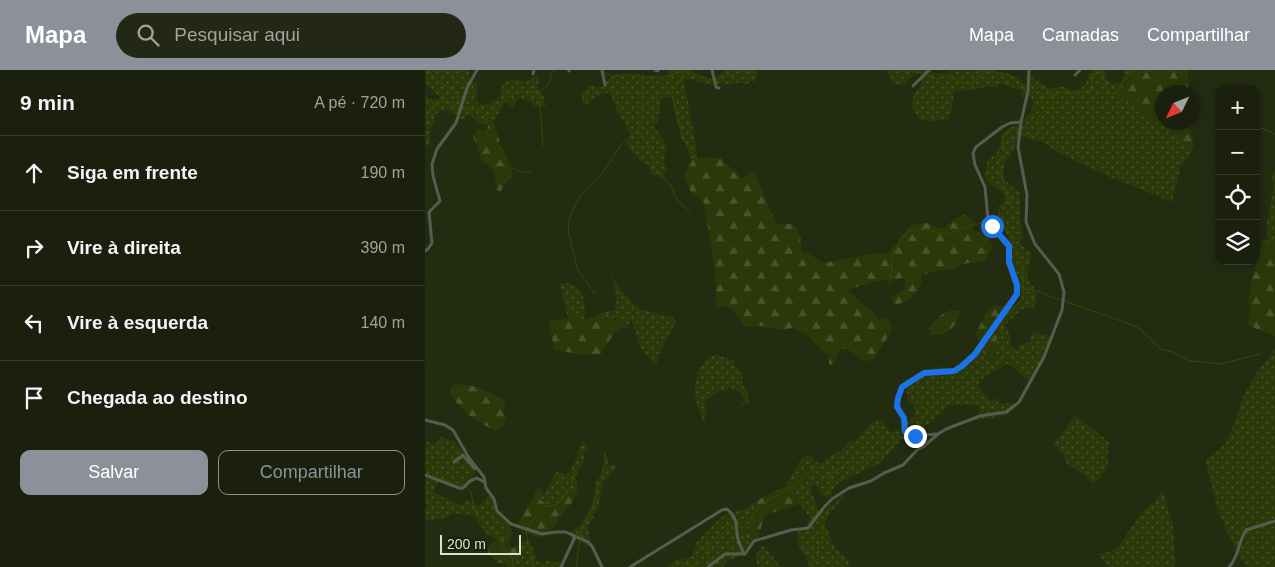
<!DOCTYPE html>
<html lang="pt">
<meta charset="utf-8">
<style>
body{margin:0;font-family:Helvetica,sans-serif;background:#232816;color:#f1f3f6}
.controls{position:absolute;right:15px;top:15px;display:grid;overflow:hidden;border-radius:10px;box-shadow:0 2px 8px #0003}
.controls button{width:45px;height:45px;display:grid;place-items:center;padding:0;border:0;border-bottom:1px solid #383e2e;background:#1a200d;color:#f1f3f6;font:25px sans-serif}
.compass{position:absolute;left:730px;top:15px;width:45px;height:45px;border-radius:50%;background:#1a200d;box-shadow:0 2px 8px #0003;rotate:227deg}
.scale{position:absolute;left:15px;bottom:12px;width:81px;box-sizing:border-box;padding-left:5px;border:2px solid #dbe1d1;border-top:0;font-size:14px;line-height:18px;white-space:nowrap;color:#dbe1d1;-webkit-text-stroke:4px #1a2108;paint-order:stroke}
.stop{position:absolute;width:15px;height:15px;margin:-11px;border:4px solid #1a73e8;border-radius:50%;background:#fff}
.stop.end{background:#1a73e8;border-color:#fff;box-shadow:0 1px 5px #0008}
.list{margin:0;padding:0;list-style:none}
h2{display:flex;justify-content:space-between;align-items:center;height:65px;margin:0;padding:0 20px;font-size:21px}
h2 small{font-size:16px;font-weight:400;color:#9fa39d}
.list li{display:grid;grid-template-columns:32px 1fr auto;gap:15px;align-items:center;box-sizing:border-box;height:75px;padding:0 20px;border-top:1px solid #383e2e}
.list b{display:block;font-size:19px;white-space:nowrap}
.list em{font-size:16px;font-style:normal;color:#9fa39d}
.actions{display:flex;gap:10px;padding:15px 20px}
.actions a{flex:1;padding:11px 0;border:1px solid #8c9099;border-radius:10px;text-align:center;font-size:18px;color:#8c9099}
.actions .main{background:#8c9099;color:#fff}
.icon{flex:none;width:28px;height:28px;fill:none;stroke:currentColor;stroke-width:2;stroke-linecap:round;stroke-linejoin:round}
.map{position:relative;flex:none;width:850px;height:497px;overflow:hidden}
header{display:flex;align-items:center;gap:30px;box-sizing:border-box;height:70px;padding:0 25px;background:#8c9099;color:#fff}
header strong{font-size:24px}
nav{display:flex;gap:28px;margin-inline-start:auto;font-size:18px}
.search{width:350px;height:45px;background:#232816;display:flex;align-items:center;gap:12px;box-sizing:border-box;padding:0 18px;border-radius:28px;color:#9fa39d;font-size:19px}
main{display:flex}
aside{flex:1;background:#1a200d}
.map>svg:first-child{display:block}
</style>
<header>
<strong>Mapa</strong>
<div class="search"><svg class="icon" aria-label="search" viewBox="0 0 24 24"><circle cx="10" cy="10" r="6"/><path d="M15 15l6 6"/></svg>Pesquisar aqui</div>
<nav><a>Mapa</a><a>Camadas</a><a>Compartilhar</a></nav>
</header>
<main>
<aside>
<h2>9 min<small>A pé · 720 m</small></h2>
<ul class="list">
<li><svg class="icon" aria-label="ahead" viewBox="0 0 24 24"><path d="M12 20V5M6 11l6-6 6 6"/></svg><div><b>Siga em frente</b></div><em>190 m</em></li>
<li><svg class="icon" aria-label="right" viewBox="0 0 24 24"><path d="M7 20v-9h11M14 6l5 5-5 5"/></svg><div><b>Vire à direita</b></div><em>390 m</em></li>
<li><svg class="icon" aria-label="left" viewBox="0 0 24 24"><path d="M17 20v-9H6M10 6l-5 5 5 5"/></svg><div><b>Vire à esquerda</b></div><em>140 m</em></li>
<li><svg class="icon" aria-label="arrive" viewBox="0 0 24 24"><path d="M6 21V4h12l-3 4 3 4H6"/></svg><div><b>Chegada ao destino</b></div></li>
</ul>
<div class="actions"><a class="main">Salvar</a><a>Compartilhar</a></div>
</aside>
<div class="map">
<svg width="850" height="497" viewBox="0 0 850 497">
<defs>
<pattern id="green-dots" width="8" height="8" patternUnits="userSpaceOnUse" patternTransform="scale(1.25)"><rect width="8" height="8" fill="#2b3809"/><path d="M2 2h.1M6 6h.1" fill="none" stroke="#49542c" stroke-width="1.8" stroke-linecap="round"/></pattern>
<pattern id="forest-firs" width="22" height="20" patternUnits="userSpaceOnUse" patternTransform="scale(1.25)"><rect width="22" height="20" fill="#2b3809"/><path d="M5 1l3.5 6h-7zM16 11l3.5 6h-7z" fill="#49542c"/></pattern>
</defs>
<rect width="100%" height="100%" fill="#232b11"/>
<g fill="url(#green-dots)">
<path d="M0,0H44L45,11L52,13V32L54,35L65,33L75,26L78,12L89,9L100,12L113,5V21L118,24L121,37H110L105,32L96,28L91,31L88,37L85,36L83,32C74,35 75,44 70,50L56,55L45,45L40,46V50L34,49L23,40L15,41L10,45L9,53L5,59C5,66 7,73 0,77V28L13,30L15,27L0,14Z"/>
<path d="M243,0H269V2L285,10C291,10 296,6 297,0H332L331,11L330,12L326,11L320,15L316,12C305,15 276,16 267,9L259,10L271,75L272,89L269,88L266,90L261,74L256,68L247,29L246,27H237L233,51L229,56L242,76L239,91L242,100L237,108L227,105L223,94L215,91L202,76L205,64L191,39L185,22L170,27L160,36L158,35L156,22L165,16L177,17L184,8L194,4L238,8L243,7Z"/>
<path d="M462,0H507C511,7 517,1 523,4L525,0L530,1L557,0L582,3L601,16L603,15V6H605L625,19L636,16L647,20L655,19L661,12L666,0H680L682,9L686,13L693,14L697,12L700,0H709C702,9 701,19 690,24L706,32L767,79L765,85L756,96L747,132L685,107L634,83L617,71L615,72L593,65L589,79L579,94L578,108L589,119L595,123V147L598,164L595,173L599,178L607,183L602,203C606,216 617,224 608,238L597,239L580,255L586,268L585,277L593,280L595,274L604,273L607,262L625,266L617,291L607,314L588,297L582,294L558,308L553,315L566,331L570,327L574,333H588L593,336C589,340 584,344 579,346C569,350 559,347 550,351C553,345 557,341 553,335H524L505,353L476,370L454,394L414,412L402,428L394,423L391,415L386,417L387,424L395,443L408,435L419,424C414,435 404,442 399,453L411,478L422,489L425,497H384C383,488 375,483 373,474C372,470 373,465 373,461L380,460L385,448L370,428V422L384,410L377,399L370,409L361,414C369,405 371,389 384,385L394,394L400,391L408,384L415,382L424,372L431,371C437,362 444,351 456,350L466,362L472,361L490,346L488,335C478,327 485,331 482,322C481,320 480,319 480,317L499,302L512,297L533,300L552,284L555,280L554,271L557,274L558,284L570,286C571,269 575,252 582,236L587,238L596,230C598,213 590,208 584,194C581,186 585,179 584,171C583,164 578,160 575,154C571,142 582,135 579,124L562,111L559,105L563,90L572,83L578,63L587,56L595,55V53C604,45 611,40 607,28L598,27L595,20L574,13L572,17C564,15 558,18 550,19C543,21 536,20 529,22L526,42L523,49C516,50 509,53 502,51C488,49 485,36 489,23C496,20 496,11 497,4L490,3L479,15L473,16L464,8Z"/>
<polygon points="850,99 850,173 843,170 842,153 849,113 847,107"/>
<polygon points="187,207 199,224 214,239 247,247 251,252 237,278 231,295 215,278 206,250 203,258 200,258 197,256 194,260 191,261 195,251 183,246 179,242 190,240 191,231"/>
<path d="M143,213C161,219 160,233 160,250L151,247L143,248L135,214Z"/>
<path d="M850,278V497H821L811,481L793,441L780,390C810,374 808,348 821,321C829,306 840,292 850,278Z"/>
<path d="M291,285L309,290V294L317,304L318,314L321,319L325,331L316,336L315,335L318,332L319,328L314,322L305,317L301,321H294L280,331L282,343L279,353C277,349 271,333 270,327C268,312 274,287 291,285Z"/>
<path d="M651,345L685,373C682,380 683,383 683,390C684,400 675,408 668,414L651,399L642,394L639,386L628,373C638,366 642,354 651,345Z"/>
<path d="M15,366L25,371L28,370L30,371L50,402L40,419L14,411L8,421C12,425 31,433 37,435L41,431L45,430L53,436L64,425L69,432L74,445L86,457L81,458L79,469L74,471L61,463L49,446L28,443L23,447L0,451V439L3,435L0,433V406L2,402L0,400V374L2,372L12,373Z"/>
<path d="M157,372H160L161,376L166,378L159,384C161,393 155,396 152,403C149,409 154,416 152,423L150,420C141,431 129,442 115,430L114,416L119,425L131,402L141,404L145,403Z"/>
<path d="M178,382C183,384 184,392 183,397L189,394L192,398L178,412L174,437L163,457L166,478L142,465L154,456L162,446L165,437L168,433L170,414L175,406L179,394Z"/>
<polygon points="738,420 748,455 750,497 683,497 674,484 687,481 693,477 718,441 729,432"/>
<polygon points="331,431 326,453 322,457 316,457 313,460 315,464 330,470 318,485 302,491 298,497 241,497 250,490 266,487 271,473 291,452 301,444 319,439"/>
<polygon points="98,471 105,471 113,491 118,493 121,490 136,493 139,497 90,497 88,487 93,484 96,475 95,474"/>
<polygon points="338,475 356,497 333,497 330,486"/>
</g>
<g fill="url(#forest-firs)">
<path d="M709,0H763V22H738V52L764,53L769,75L767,79L706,32L690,24C702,20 702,9 709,0Z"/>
<path d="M68,51L82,93L87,101L86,107L75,122L72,120C67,103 76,102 57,92L48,66L52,59H55L61,63L63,58V53Z"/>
<path d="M269,88H296L316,108L320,107L329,101L351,154C356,155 360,153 364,154C378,156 375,173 377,183H383L398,193L446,184L464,183L466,178L473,174L474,168L487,154L503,153L512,158H519L531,148L540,145L550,153L547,161C557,161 563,166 568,176L559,192C549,192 535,193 528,199L515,200L497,205C497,208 497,211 496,214C493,224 477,238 467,233L466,227C476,222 480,225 480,210L477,208L447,212L422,220L447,241L453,250L462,247L467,255L466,262L447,291C435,292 429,281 419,278L414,280L410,291L406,295L404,294L403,285L396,280L381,264L367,258L357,260L336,256L320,257L315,249L312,246L309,240L300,236L292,239L289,194L279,133L266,122L259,108L263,97Z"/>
<path d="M838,169L850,173V266L822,255C824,247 828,240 823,233L826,213Z"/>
<path d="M569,235L582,236C577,246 575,257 572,268C570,276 572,283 568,289L561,291C557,285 559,280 557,274C555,270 552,268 551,263L563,239Z"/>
<path d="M527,240L536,241C533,255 521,268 506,265L504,258C508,250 519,242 527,240Z"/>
<polygon points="179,242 189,250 194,250 195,254 176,284 156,285 129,279 124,251 151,247 160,250"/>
<path d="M29,314L50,316L78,329L81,332L78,341L81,348L77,358L70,361C54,351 39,345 29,329C26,324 25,324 25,318Z"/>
<path d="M381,398L385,399L386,408L370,422V428L374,434L340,445L332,471L315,464L313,456L322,457L326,453L331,431C344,424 358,419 370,409C375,405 375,400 381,398Z"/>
<path d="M114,416L115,430L123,435C136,436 141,433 143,420L146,419L151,420L152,423C149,432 142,438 136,446C131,452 129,460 123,465C117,469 109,466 104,464C98,461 94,460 92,455Z"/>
<polygon points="84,457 88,463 83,472 84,475 87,478 95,474 97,478 96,482 88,487 90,497 82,497 81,494 71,492 63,483 64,477 69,471 74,471 78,469 81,458"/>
</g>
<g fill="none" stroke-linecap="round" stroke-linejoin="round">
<g stroke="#374902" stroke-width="1">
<polyline points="2,0 14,12 28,20 35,30 33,38"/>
<path d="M480,0L498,3L513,9L525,6L535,12L547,14C553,10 555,2 562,0"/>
<path d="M563,0C579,6 594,1 600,22"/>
<polyline points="258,1 258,7 248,21 247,24 252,47 260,72 274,92"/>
<polyline points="258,1 287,10 297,5 309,5 320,0"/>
<path d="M179,2L187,6C210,1 235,14 257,1"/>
<polyline points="114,21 118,76"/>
<path d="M604,24C610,23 611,16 618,15L627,25"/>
<polyline points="0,27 10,34"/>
<path d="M38,39H49L60,44L66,45C74,37 82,26 93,22C98,21 101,22 105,22C122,22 124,14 128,0"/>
<path d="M61,45V62C65,68 71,71 75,77C86,92 82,103 106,102"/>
<polyline points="0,48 7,37 18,31 27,33 32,39 34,39"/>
<polyline points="834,57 850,64"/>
<polyline points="213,61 223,76 230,98 246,116 252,130 265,142"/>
<polyline points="565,149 575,145"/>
<polyline points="464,215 466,209 467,186 477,168 483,162 495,159 523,164 561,151"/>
<path d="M599,219C610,218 624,227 636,230"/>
<polyline points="170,224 153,200 143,161 144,149 151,133 156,125 179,101 196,75 213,60 218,46 217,6"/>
<polyline points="639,231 713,257 736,279 748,282 765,291 796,294 835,284"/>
<polyline points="0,398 15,408 39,415 45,420 51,443 73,466 79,478 87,487 88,497"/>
<polyline points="177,402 181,390 180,383"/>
<polyline points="405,404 406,428"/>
<polyline points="103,457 117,437 131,435 146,417 150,401"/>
<path d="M313,457L323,458L327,451L328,444L336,435L368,416L387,400L400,407L425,392H437L447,384H460L469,372L495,354L502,339L506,335H509C515,325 529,322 539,317C553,310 565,297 578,288L579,270L575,258L584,242L598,229C598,210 601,190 587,174C590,160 582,164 576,154C573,150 576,143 573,138L579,134L586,133L581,122L574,92L575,89L580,86L578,67L586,58L590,57L600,65L604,64L609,67L611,66L614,58L612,50L616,43L621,41L629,34L627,32L622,33L616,32L615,26L624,28L637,22L643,24L659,21L665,23L667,11L665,5L676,2L684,22L689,24L693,21L697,12L710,0"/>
<polyline points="101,461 102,468 109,497"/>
<polyline points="155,467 157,458 168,437 174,414"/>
<path d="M283,486L285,480L282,477C285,473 289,472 291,468L299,463L305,454L310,459"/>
<polyline points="151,497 155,470"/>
<path d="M249,497C255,492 259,493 266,497L272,495V484L276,478L280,481L285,492"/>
<polyline points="386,497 387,493 394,488 393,477 398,470 398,456 405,434"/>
</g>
<g stroke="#575c50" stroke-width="3">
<polyline points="177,0 180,15"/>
<polyline points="230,0 233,1"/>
<polyline points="287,0 291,17 294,18"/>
<polyline points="144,1 144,0"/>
<polyline points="108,4 109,0"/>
<polyline points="650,5 655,0"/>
<polyline points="488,16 504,0"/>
<polyline points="0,181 3,179 7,173 4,142 15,131 8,106 7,94 12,79 31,53 42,18 52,0"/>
<polyline points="0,350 20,355 28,360 44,388 59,407 61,418 69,429 72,441 86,454 117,464 131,462 141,462 163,472 167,476 177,497"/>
<polyline points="511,364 486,366 480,362 479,348 472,337 473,328 477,317 499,303 529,301 537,296 550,284 592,224 592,215 584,192 584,176 563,150 560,117 550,95 548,83 551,77 577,57 585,53 596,52"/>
<polyline points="29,392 38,385 50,399"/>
<polyline points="0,405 34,418 38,418 45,411 52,408 59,412"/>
<polyline points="136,497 150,467"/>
<path d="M205,497L297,440L302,439C314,450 310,455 313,469C314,474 317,479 319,484"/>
<polyline points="283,497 300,484 320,484 329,471 366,460 383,458 400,436 407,429 424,418 446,411 459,403 478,395 492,380 498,377 513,364 521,359 555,346 581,342 594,332 619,287 637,240 639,222 634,204 610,174 601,152 602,125 593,77 596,52 603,21 604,0"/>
<path d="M804,497C814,487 813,472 821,460L850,451"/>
</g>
</g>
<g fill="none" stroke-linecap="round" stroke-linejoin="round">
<polyline stroke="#1a73e8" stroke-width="6" points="490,366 483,365 480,362 479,348 472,337 473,328 477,317 499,303 529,301 537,296 550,284 592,224 592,215 584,192 584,176 567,156"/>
</g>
</svg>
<div class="controls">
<button>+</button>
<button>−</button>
<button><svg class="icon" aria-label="locate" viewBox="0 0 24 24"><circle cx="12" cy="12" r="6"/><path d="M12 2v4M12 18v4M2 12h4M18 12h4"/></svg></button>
<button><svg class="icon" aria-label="layers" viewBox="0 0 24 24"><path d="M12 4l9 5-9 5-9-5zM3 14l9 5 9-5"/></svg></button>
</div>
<svg class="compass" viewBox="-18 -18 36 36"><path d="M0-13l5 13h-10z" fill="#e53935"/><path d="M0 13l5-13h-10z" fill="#9fa39d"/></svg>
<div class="scale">200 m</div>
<div class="stop" style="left:567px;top:156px"></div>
<div class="stop end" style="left:490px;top:366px"></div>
</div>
</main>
